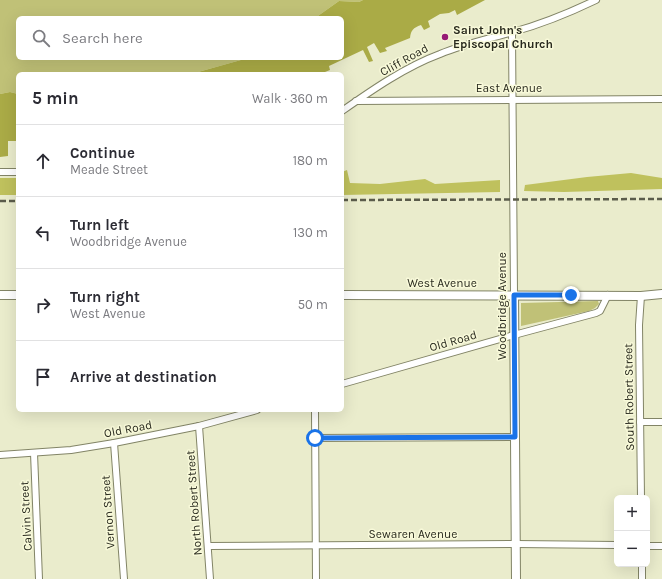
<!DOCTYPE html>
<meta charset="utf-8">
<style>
body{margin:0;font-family:Karla,sans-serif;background:#f2f2f3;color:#2b2b33}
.controls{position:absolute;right:12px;bottom:12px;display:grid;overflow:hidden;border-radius:6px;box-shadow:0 4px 16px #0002}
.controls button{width:36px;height:36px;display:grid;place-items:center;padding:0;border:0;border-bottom:1px solid #e1e1e2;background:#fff;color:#2b2b33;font:20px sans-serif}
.stop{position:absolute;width:12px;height:12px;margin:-9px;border:3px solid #1a73e8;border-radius:50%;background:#fff}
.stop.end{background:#1a73e8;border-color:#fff;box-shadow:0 1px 4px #0008}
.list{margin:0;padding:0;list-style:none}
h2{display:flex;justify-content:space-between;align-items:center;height:52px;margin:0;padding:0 16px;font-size:17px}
h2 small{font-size:13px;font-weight:400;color:#7c7c81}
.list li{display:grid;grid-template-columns:26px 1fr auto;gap:12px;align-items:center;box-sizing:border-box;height:72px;padding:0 16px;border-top:1px solid #e1e1e2}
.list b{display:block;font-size:15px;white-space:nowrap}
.list p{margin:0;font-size:13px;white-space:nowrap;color:#7c7c81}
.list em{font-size:13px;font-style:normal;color:#7c7c81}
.icon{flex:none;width:22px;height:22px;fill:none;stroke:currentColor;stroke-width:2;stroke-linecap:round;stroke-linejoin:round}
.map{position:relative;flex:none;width:662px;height:579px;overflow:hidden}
.search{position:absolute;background:#fff;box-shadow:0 4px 16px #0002;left:16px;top:16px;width:328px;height:44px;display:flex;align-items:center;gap:10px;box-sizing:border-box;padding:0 14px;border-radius:6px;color:#7c7c81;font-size:15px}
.panel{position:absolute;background:#fff;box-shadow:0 4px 16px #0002;left:16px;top:72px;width:328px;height:340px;border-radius:6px}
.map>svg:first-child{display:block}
</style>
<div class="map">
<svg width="662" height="579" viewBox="0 0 662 579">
<rect width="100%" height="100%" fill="#eaeccc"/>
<g fill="#c0c177">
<polygon points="0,0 363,0 359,2 339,1 315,18 18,18 18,58 248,58 191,74 18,74 18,94 10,92 0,94"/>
<polygon points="598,301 599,304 595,308 589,311 521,326 521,303"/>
</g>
<g fill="#bfc15d">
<polygon points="347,170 350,183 380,184 425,179 435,184 500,180 500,192 342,195 342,172"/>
<polygon points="631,173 662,178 662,189 564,192 524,191 525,185 587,177"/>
<rect x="0" y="178" width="18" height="17"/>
</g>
<g fill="#aaab46">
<path d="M363,0H485L457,15L455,10L449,13L440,14L428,21L430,27L424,30L421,25C413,28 411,30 410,38L385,48L387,51L380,53L374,43L367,47L373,61L369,62L363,50L329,66L330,70L320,74H191L248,58H342V18H315L339,1L359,2Z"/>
<polygon points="10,92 18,94 18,141 8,141 8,156 0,157 0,94"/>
</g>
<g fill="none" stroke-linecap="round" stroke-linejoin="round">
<defs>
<g id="minor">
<polyline points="512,33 514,295"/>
<polyline points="356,101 662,99"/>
<path d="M342,111C372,90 405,67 440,54C464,44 488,39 513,32C542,24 569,13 596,0"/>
<polyline points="0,172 18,172"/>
<polyline points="342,384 514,335 596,313 600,311 608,295"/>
<polyline points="315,410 316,579"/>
<polyline points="640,422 662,422"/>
<polyline points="199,426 210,579"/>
<polyline points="315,438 515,437"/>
<polyline points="114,443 124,579"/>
<polyline points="34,453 39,579"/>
<polyline points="0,455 71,450 114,443 199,426 257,410"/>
<polyline points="641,498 639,325 641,296"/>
<polyline points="208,546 516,544 617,545"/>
<polyline points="647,546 662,546"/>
<polyline points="642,564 642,579"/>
</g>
<g id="tertiary">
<polyline points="0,295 18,295"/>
<polyline points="342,295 641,296 662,294"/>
<polyline points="514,295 516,579"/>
</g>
</defs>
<use href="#minor" stroke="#828466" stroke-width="8"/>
<use href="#tertiary" stroke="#828466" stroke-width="10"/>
<use href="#minor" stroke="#fff" stroke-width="6"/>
<use href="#tertiary" stroke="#fff" stroke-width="8"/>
<g stroke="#5b5c4b" stroke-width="2.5" stroke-dasharray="6 3" stroke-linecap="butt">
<polyline points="342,200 662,199"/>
<polyline points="0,201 18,201"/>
</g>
</g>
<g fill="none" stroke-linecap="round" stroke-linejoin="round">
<polyline stroke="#1a73e8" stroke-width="5" points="315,438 515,437 514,295 571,295"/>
</g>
<circle fill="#971c75" stroke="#f8f9d9" stroke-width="1.5" cx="445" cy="37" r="4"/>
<g text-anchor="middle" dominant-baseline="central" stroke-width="3" stroke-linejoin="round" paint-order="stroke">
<g font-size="12" font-weight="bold" fill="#2a2b1f" stroke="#f8f9d9" text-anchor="start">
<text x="453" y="30">Saint John's<tspan x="453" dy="14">Episcopal Church</tspan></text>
</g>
<g font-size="12" fill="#2a2b1f" stroke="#f8f9d9">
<text transform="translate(404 60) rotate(-29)">Cliff Road</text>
<text x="509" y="88">East Avenue</text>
<text x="442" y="283">West Avenue</text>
<text transform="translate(502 306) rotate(-90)">Woodbridge Avenue</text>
<text transform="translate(453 341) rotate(-16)">Old Road</text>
<text transform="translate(629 397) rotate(-91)">South Robert Street</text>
<text transform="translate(128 429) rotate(-11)">Old Road</text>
<text transform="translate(194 503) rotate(-94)">North Robert Street</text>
<text transform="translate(108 512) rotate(-94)">Vernon Street</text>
<text transform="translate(26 516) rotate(-93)">Calvin Street</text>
<text x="413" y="534">Sewaren Avenue</text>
</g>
</g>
</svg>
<div class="controls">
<button>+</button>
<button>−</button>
</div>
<div class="stop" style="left:315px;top:438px"></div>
<div class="stop end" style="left:571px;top:295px"></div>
<div class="search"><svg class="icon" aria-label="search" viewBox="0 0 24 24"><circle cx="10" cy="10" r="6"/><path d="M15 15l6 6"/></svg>Search here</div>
<section class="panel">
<h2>5 min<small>Walk · 360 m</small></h2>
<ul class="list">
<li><svg class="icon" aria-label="ahead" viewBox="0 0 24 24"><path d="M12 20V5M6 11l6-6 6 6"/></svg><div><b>Continue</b><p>Meade Street</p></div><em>180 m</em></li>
<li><svg class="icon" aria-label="left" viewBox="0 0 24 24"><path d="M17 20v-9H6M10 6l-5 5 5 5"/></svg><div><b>Turn left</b><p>Woodbridge Avenue</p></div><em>130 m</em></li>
<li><svg class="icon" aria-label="right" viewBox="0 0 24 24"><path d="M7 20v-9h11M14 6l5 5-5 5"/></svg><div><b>Turn right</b><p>West Avenue</p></div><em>50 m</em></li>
<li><svg class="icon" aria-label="arrive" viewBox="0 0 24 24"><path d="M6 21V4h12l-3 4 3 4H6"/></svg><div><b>Arrive at destination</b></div></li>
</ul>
</section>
</div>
